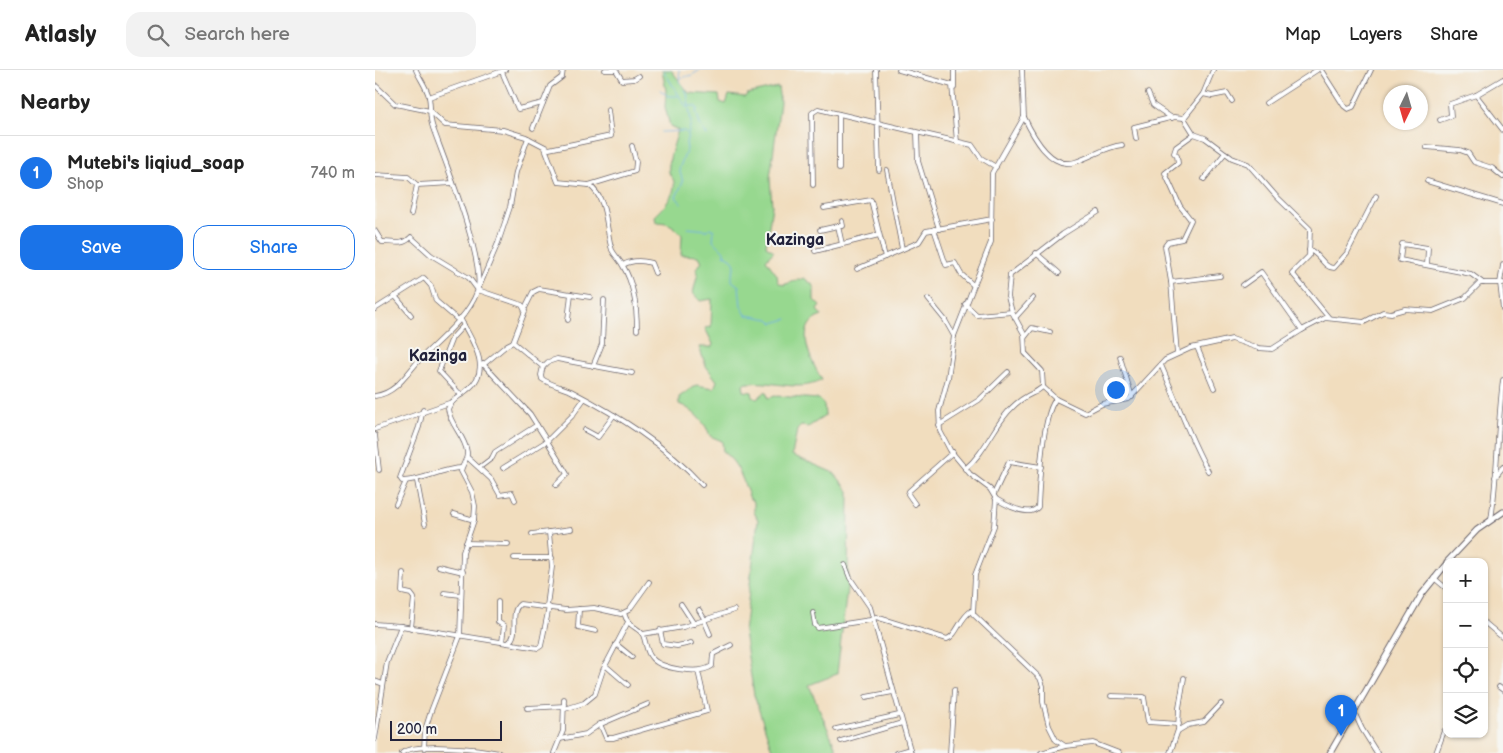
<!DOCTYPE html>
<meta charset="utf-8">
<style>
body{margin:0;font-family:"Balsamiq Sans",sans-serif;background:#f2f2f2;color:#222}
.controls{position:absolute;right:15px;bottom:15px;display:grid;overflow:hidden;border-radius:10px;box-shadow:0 1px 4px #0004}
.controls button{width:45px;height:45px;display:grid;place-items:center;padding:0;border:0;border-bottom:1px solid #e0e0e0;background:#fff;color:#222;font:25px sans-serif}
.compass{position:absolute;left:1008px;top:15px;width:45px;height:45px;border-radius:50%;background:#fff;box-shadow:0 1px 4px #0004;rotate:185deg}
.scale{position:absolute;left:15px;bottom:12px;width:112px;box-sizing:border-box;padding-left:5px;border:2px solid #22223b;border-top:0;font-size:14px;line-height:18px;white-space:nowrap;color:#22223b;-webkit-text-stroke:4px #f6f6f2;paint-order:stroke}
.you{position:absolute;left:740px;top:319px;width:18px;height:18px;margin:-12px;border:4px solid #fff;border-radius:50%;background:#1a73e8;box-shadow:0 0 0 8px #1a73e833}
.badge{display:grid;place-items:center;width:32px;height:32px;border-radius:50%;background:#1a73e8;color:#fff;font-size:16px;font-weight:700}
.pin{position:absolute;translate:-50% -41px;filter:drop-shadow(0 1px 2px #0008)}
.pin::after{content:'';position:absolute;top:26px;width:18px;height:15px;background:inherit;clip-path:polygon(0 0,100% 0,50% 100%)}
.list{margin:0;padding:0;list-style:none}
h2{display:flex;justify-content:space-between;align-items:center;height:65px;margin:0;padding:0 20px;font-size:21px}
h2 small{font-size:16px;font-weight:400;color:#767676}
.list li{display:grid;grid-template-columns:32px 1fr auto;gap:15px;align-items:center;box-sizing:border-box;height:75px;padding:0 20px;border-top:1px solid #e0e0e0}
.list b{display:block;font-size:19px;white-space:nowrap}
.list p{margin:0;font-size:16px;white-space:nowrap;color:#767676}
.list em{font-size:16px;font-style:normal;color:#767676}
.actions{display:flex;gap:10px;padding:15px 20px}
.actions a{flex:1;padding:11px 0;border:1px solid #1a73e8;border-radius:15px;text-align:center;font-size:18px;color:#1a73e8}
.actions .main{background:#1a73e8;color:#fff}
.icon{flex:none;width:28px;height:28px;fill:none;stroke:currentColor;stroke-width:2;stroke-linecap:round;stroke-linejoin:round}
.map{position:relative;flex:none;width:1128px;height:683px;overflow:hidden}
header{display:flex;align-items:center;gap:30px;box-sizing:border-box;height:70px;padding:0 25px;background:#fff;border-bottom:1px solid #e0e0e0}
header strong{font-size:24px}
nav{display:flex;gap:28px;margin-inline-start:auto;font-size:18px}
.search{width:350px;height:45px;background:#f2f2f2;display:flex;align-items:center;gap:12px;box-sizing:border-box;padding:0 18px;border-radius:15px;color:#767676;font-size:19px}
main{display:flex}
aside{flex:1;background:#fff}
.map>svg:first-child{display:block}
</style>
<header>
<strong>Atlasly</strong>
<div class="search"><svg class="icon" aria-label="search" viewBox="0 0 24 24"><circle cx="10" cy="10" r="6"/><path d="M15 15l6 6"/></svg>Search here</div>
<nav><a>Map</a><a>Layers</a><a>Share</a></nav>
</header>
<main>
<aside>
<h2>Nearby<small></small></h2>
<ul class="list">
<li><span class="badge">1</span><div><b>Mutebi's liqiud_soap</b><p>Shop</p></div><em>740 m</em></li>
</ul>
<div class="actions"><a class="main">Save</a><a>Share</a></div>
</aside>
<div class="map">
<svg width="1128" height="683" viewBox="0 0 1128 683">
<rect width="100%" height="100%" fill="#f6f6f2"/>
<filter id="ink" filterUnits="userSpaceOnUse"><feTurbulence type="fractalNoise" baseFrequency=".02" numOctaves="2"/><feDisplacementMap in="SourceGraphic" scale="10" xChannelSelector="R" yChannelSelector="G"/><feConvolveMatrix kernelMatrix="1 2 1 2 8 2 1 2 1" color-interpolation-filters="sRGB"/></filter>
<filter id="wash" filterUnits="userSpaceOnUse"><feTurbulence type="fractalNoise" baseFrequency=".0096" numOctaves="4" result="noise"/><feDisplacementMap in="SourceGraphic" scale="20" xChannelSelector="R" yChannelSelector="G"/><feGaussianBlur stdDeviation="1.12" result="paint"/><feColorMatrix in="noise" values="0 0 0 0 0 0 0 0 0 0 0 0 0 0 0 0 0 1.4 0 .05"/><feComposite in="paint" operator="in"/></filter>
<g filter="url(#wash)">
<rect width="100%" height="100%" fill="#f1ddbe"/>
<path fill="#97d88f" stroke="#5c7d65" d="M287,0H296L314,23L344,25L345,32L351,34L354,25L370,27L372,24L403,17L405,32L395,108L397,136L391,176L399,181L391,190L402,205L403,212L408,215L429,208L439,216V230L445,236L442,240L447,246C417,255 437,293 447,310C422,324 395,308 368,314L369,321L377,322L378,327L382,329L391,321L393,328L400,326L444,329L449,335L450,346L433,357L426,356L422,360L417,385L459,403L474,421L473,510L462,604L434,615L463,683H398L379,625L369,562L383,450L379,442V432L375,429C368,412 365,394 348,382L347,371L335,366C332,354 316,338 304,334V327L321,315L339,318L342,311L331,296L324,277H337L338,274L330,258L336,257L337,229L325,231L318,223L323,203L321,199L327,192L324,186L306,185L307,165C299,156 294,152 281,152L280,146C288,139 301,124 299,112C299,109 294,105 294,102C292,90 301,70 303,60L295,56L290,37L291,21Z"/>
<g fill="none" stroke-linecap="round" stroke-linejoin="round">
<g stroke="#72b1e5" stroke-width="1">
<polyline points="288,0 312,38"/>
<polyline points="304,0 305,11 312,23 316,52 311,73 312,79 304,99 308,112 301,127 306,133"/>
<polyline points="305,8 317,5 325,0"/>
<polyline points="285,20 293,26 303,26"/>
<polyline points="314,36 320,36 323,39 321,40 325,55 332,65"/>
<polyline points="286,62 309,61 312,63"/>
<polyline points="313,158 332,160 335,158 339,160 338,170 349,181 349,184 357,189 360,195 357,204 357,211 364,216 366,236 371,245 394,249 398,253 412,249"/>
</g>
</g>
</g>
<g filter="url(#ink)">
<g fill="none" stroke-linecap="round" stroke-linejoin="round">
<defs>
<g id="minor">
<polyline points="230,0 239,0"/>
<polyline points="241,0 247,10 259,9 264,6"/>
<polyline points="501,0 504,100"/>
<polyline points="524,0 577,15 582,72"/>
<polyline points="647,0 649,47 617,103 616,172 579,266 573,308 564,341 565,361 575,380 595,404 615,419 621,429 619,456 600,505 598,544 665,608 668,616 668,632 674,656 681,670 690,676 718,673 744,683"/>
<polyline points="946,0 969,36 973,39 978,37 996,0"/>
<polyline points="125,2 127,2 143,39 168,33"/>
<polyline points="0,15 20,34 55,41 70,55 128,60 151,67 174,79 236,66 233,40"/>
<polyline points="579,18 579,0"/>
<polyline points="773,23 778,35 797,48"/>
<polyline points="828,24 837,26 852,23 857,31"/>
<polyline points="1101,25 1128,60"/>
<polyline points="54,27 130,0"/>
<polyline points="891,33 942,0"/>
<polyline points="464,44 464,99"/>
<path d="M649,47C657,64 675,100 700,92C716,87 730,77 747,75"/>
<polyline points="809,48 819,64 830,68 857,88 873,94 901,126 935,159 934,186 917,203 954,248"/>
<polyline points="809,48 828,24 838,0"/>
<polyline points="1065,50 1076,46 1075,34 1101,25 1128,9"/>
<polyline points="158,58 175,16 187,7 188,0"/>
<polyline points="542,63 543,91 564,159"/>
<polyline points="761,69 759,57 799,47 809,48"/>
<polyline points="1051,77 1085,80 1093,83 1099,92 1117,98 1128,107"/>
<path d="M170,78L183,112L214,115C234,130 230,159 237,180C240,186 245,190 248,196C259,214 262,239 262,260"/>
<polyline points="512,100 527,179"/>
<polyline points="0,105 33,107 42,115 78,113"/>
<polyline points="829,109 850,83"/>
<polyline points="1052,111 1128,134"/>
<polyline points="214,115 260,101 261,92 257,76"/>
<polyline points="438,115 437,43 443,39 597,75 606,88 621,97"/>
<polyline points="449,138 496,130 510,187"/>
<polyline points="36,144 42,115"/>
<polyline points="559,159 571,195 580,193 586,204 598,215"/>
<polyline points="445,160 463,156"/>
<path d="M0,161L7,172C17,171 27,177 36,167L56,185L94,208L103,220L147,235L150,241L138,272"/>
<polyline points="467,174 463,156 468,156 467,151"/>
<path d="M934,180C945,183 948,198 959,198L972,183L1001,126"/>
<polyline points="440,181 504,165"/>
<polyline points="661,183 684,203"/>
<path d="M248,195C257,190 266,190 276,193L280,203"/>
<polyline points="1052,195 1053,178 1027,174 1025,190 1096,204 1108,213"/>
<polyline points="1128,195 1125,213 1128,239"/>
<polyline points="482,199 544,172 551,161 617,149"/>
<polyline points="796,212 845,206"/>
<polyline points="105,215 123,173 135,137 141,102 153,68"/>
<polyline points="868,215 886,202 927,260"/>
<polyline points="20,226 36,245"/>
<polyline points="553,229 570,250 579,266"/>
<polyline points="590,234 602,245 637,242"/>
<polyline points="150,238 158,222 164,219 215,227"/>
<polyline points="0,239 49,208 56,216 61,231 83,250"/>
<polyline points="640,248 658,228"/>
<polyline points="193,250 196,224"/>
<polyline points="650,267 657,258 675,262"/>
<polyline points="822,277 839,318"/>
<polyline points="802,284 796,212 790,176 793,172 807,169 816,150 805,136 790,103 803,93 802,86 799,83 801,77 819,64"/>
<polyline points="745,287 757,327"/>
<polyline points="108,294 155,344 172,371 128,398"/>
<polyline points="108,295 132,275 138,272 168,297 173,292 182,289 257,303"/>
<path d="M786,295C802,331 814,367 833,401"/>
<path d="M168,296L166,305L167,309C176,315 186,317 196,321C244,346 290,375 327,415"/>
<polyline points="218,296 227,274 229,230"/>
<polyline points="668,317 667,301 650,283 649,264 637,242 633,227 635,205 688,164 723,142"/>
<polyline points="86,325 64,301 77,268 89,255"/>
<path d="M0,326C23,323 33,301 48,286C66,268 93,247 102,222C112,194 69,89 58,58C54,48 56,38 54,27C52,18 45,9 41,0"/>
<path d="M48,340L44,357L25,408L27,411C48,411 64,399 86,398"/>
<polyline points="564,355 604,330 633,302"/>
<polyline points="0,359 77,332"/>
<polyline points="210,360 223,367 239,345"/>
<polyline points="0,365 4,400"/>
<polyline points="92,387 116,409 125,425 137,423 140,430"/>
<polyline points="105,397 117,388 120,382 162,355"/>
<path d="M590,399C617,377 622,339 658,323C662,322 664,319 668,317L681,329"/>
<polyline points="1120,407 1128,397"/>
<polyline points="42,411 50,454"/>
<polyline points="181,415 192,404 172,371 197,346 209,329"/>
<polyline points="619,424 634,392 666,397"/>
<path d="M621,429C631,435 654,448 663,437C664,415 667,344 681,329L710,343L727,334L754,329L790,290L816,278L857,269L883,278L897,279L927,260L950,248L989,252L1008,242L1016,243L1030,239L1058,241L1090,228L1105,213H1128"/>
<polyline points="21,434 31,411"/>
<polyline points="540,434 533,424 534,421 578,382"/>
<polyline points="79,444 99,450"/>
<path d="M1116,450C1123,403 1122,356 1128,310"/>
<polyline points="174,462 196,459"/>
<polyline points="157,464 174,462 177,497 172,536"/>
<polyline points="91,473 133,474"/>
<polyline points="139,488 177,488"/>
<polyline points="470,495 475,508 495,537 536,683"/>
<polyline points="63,496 88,502"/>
<polyline points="28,503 27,522 36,524 39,528 36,558"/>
<polyline points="1059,508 1072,519"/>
<polyline points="69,523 86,525"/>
<polyline points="123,532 123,552 129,556 127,572"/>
<polyline points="306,534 319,554"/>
<polyline points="204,539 203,557 221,561"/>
<polyline points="324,540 330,550"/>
<path d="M249,543C253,558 264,557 268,565C271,572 271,581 276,587C284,599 324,605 337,596L338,584L356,575"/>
<path d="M438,543L440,555L443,558L495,550L501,547L572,569C582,566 584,549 596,541"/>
<polyline points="329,550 335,564"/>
<polyline points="1109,552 1128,568"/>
<polyline points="0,554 26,556"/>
<polyline points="285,560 288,574 302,576 316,573"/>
<polyline points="268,564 308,557 359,540"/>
<path d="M133,573C146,564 133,543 145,534L191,540L219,538L246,544L254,540L274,512"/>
<polyline points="241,574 257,587"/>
<polyline points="230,595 253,615"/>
<polyline points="0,611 8,614"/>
<polyline points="1124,617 1128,620"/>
<polyline points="736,626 769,627 773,652 804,654"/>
<polyline points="491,627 518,622"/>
<polyline points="152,638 190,636"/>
<polyline points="190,639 209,633 220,624 228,600 253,552"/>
<polyline points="979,642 987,659 1002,683"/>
<polyline points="226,654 273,634"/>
<polyline points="461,659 524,645"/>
<polyline points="803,661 813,655 829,652 846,634"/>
<polyline points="0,669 12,592 26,556 163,578 166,576 174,537"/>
<polyline points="185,669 211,664 225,654 231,668 238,668 332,641 323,601"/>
<polyline points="466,671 527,653"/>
<path d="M49,678L50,660L56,641L85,566L88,482L99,450L100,436L97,422L86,401C87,394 93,390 92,382C90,366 75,355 73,339C76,330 85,326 92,320C119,300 97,271 85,248"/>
<path d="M27,683C40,672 107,679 124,683"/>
<polyline points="179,683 188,661 189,629"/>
<polyline points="521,683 535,679"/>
<polyline points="575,683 579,620"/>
<polyline points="666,683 690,676"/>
<polyline points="795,683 803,660 804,638 809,608"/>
<polyline points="1061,683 1069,661"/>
</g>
<g id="tertiary">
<polyline points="1072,492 1102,460 1128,442"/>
<polyline points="955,683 1047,524 1072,493"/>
</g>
</defs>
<use href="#minor" stroke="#6a6369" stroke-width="5.5"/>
<use href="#tertiary" stroke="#6a6369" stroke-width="7"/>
<use href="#minor" stroke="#fff" stroke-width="4"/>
<use href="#tertiary" stroke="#fff" stroke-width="5"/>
</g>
</g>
<g text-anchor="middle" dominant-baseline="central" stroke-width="4" stroke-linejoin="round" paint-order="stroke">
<g font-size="16" font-weight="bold" fill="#22223b" stroke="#f6f6f2">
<text x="420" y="170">Kazinga</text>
<text x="63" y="286">Kazinga</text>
</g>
</g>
</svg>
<div class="controls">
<button>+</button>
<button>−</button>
<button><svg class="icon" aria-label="locate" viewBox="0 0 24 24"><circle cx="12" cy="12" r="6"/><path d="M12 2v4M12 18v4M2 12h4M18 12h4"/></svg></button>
<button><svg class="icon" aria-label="layers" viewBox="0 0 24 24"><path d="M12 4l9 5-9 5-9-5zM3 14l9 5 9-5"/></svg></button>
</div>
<svg class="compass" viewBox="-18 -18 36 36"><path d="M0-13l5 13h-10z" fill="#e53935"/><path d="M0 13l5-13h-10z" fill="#767676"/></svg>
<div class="scale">200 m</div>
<div class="you"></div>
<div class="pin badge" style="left:966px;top:666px">1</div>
</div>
</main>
